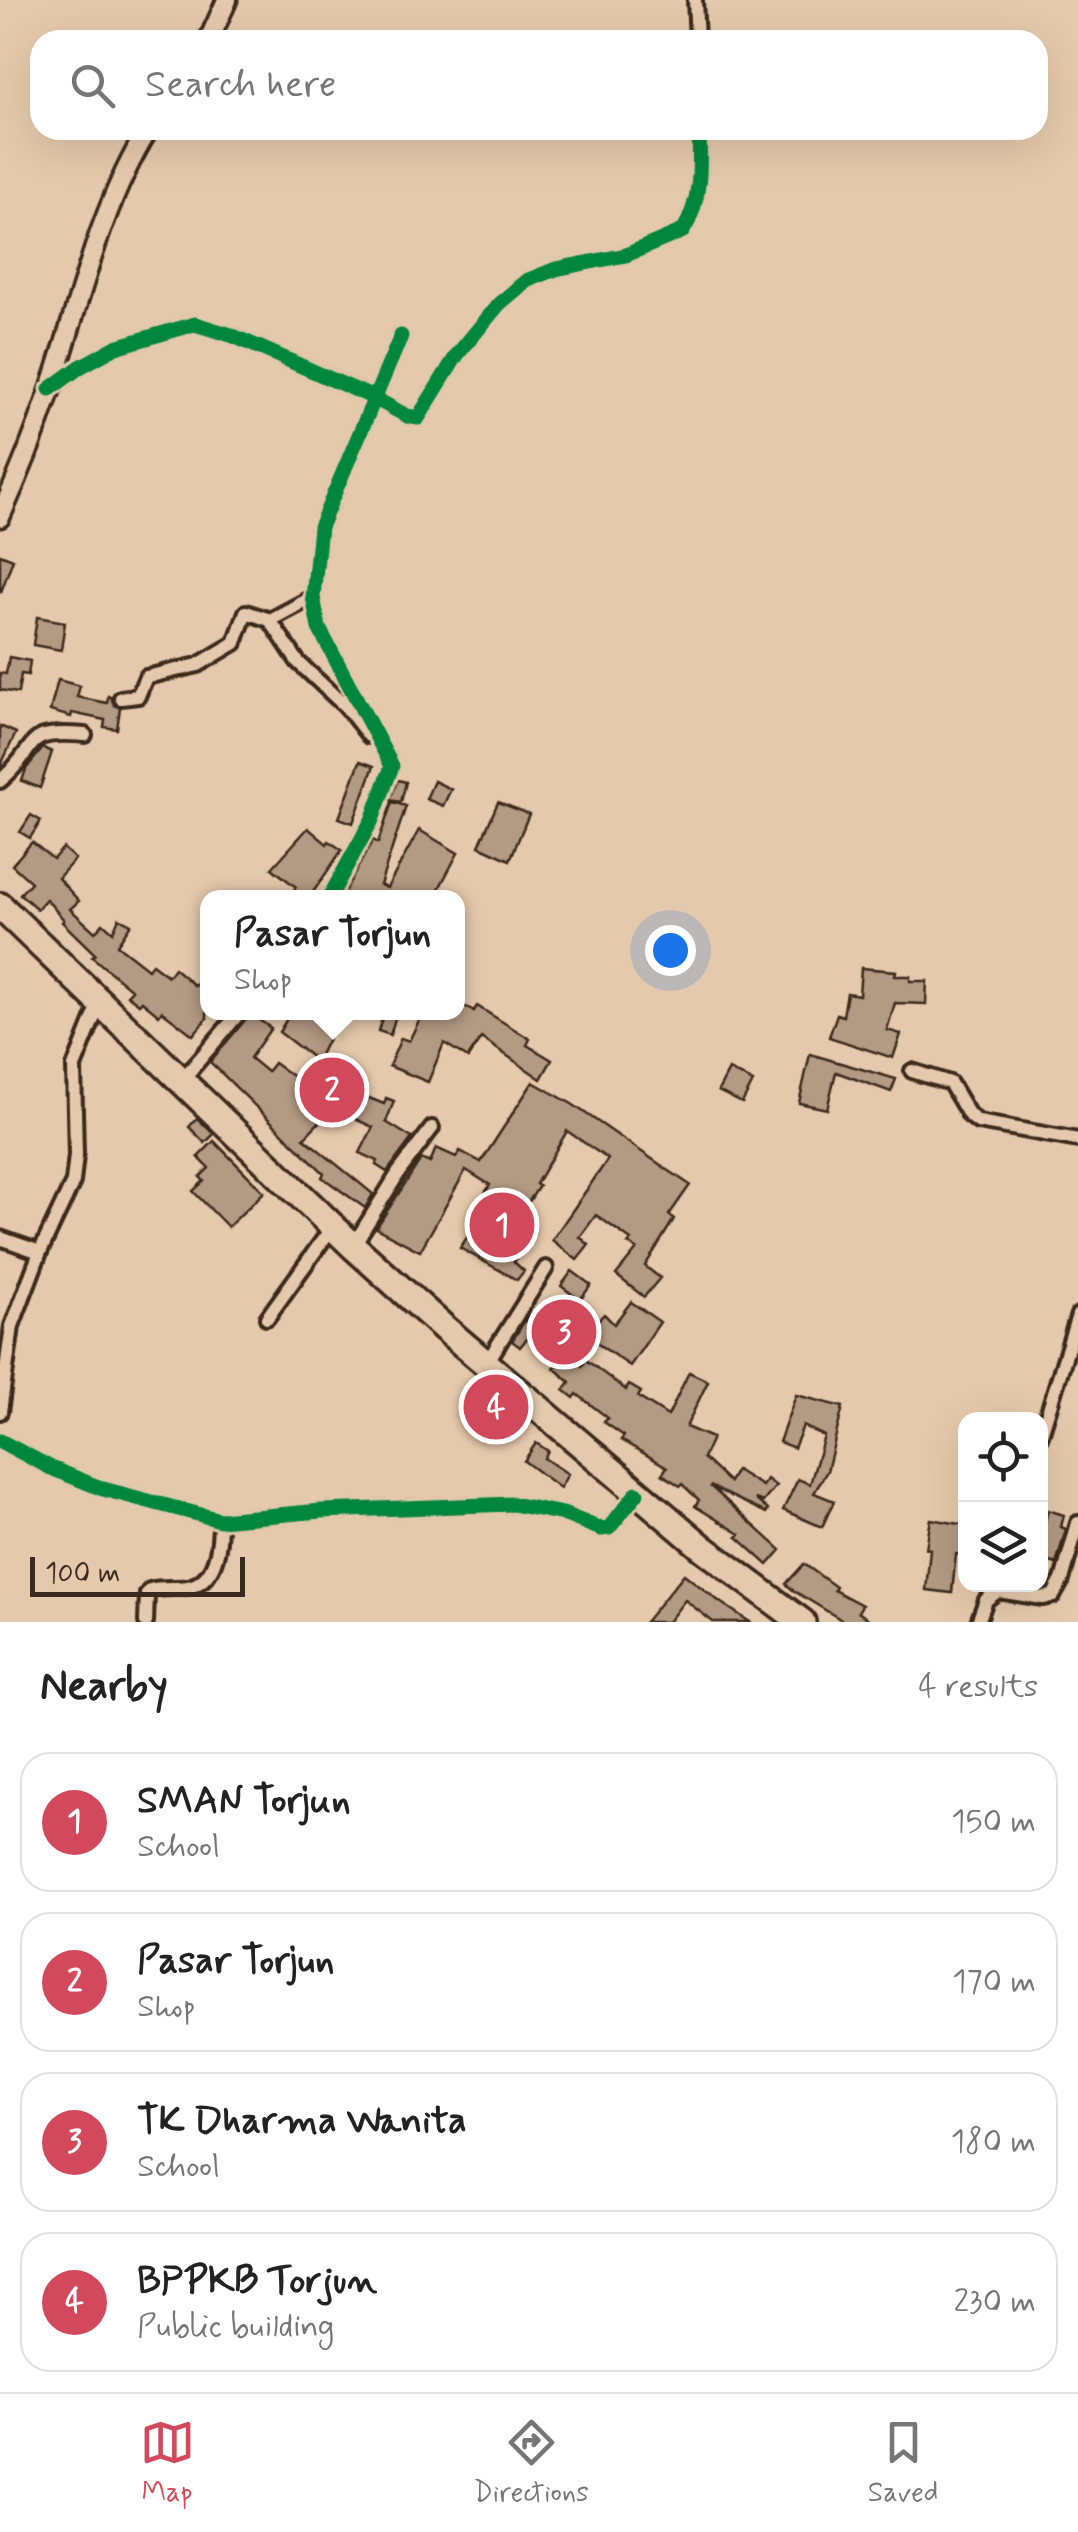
<!DOCTYPE html>
<style>
body{margin:0;font-family:Mynerve,sans-serif;background:#f2f2f2;color:#222}
.controls{position:absolute;right:30px;bottom:30px;display:grid;overflow:hidden;border-radius:20px;box-shadow:0 10px 40px #0002}
.controls button{width:90px;height:90px;display:grid;place-items:center;padding:0;border:0;border-bottom:2px solid #e0e0e0;background:#fff;color:#222;font:50px sans-serif}
.scale{position:absolute;left:30px;bottom:25px;width:215px;box-sizing:border-box;padding-left:10px;border:5px solid #3b2a1e;border-top:0;font-size:28px;line-height:35px;white-space:nowrap;color:#3b2a1e;-webkit-text-stroke:8px #e5c9ac;paint-order:stroke}
.you{position:absolute;left:670px;top:950px;width:35px;height:35px;margin:-25px;border:8px solid #fff;border-radius:50%;background:#1a73e8;box-shadow:0 0 0 15px #1a73e833}
.badge{display:grid;place-items:center;width:65px;height:65px;border-radius:50%;background:#d1495b;color:#fff;font-size:32px;font-weight:700}
.pin{position:absolute;translate:-50% -50%;border:5px solid #fff;box-shadow:0 2px 10px #0006}
.popup{position:absolute;left:200px;top:890px;width:265px;height:130px;box-sizing:border-box;display:grid;place-content:center;border-radius:20px;background:#fff;filter:drop-shadow(0 2px 8px #0005);font-size:32px;white-space:nowrap;color:#767676}
.popup b{font-size:38px;color:#222}
.popup::after{content:'';position:absolute;left:50%;top:100%;margin-left:-20px;border:20px solid transparent;border-top-color:#fff}
.list{margin:0;padding:0;list-style:none}
h2{display:flex;justify-content:space-between;align-items:center;height:130px;margin:0;padding:0 40px;font-size:42px}
h2 small{font-size:32px;font-weight:400;color:#767676}
.list li{display:grid;grid-template-columns:65px 1fr auto;gap:30px;align-items:center;box-sizing:border-box;height:140px;margin:0 20px 20px;padding:0 20px;border:2px solid #e0e0e0;border-radius:30px}
.list b{display:block;font-size:38px;white-space:nowrap}
.list p{margin:0;font-size:32px;white-space:nowrap;color:#767676}
.list em{font-size:32px;font-style:normal;color:#767676}
.icon{flex:none;width:55px;height:55px;fill:none;stroke:currentColor;stroke-width:2;stroke-linecap:round;stroke-linejoin:round}
.map{position:relative;flex:none;width:1078px;height:1622px;overflow:hidden}
.search{position:absolute;background:#fff;box-shadow:0 10px 40px #0002;left:30px;right:30px;top:30px;height:110px;display:flex;align-items:center;gap:25px;box-sizing:border-box;padding:0 35px;border-radius:30px;color:#767676;font-size:38px}
.sheet{height:770px;background:#fff}
nav{display:flex;justify-content:space-around;align-items:center;box-sizing:border-box;height:140px;border-top:2px solid #e0e0e0;background:#fff;font-size:28px;color:#767676}
nav a{display:grid;justify-items:center;gap:5px}
nav .on{color:#d1495b}
.map>svg:first-child{display:block}
</style>
<div class="map">
<svg width="1078" height="1622" viewBox="0 0 1078 1622">
<rect width="100%" height="100%" fill="#e5c9ac"/>
<filter id="ink" filterUnits="userSpaceOnUse"><feTurbulence type="fractalNoise" baseFrequency=".01" numOctaves="2"/><feDisplacementMap in="SourceGraphic" scale="20" xChannelSelector="R" yChannelSelector="G"/><feConvolveMatrix kernelMatrix="1 2 1 2 8 2 1 2 1" color-interpolation-filters="sRGB"/></filter>
<g filter="url(#ink)">
<g fill="#b39a83" stroke="#3b2a1e" stroke-width="2.5">
<polygon points="0,554 13,559 1,592 0,592"/>
<polygon points="37,617 65,622 61,650 33,645"/>
<polygon points="9,657 30,661 28,675 21,674 18,693 0,690 0,673 6,674"/>
<polygon points="58,680 80,686 77,697 107,703 108,696 111,697 114,705 120,708 117,729 104,727 105,720 72,713 71,717 50,711"/>
<polygon points="0,726 16,733 0,767"/>
<polygon points="43,748 52,752 40,788 22,781 26,769"/>
<polygon points="360,761 374,766 353,823 339,818"/>
<polygon points="398,780 406,782 401,802 390,800"/>
<polygon points="434,781 451,789 443,806 426,799"/>
<polygon points="392,802 406,806 380,885 387,888 419,830 458,853 434,898 341,898 373,840 378,843"/>
<polygon points="498,802 529,814 510,860 479,846"/>
<polygon points="31,815 41,821 30,838 20,832"/>
<polygon points="308,828 327,844 329,841 342,850 309,898 289,898 296,887 272,868"/>
<polygon points="32,842 53,859 63,848 75,859 58,878 79,901 70,909 95,932 103,923 113,932 119,918 131,924 117,945 148,969 152,964 168,976 174,968 195,986 207,972 207,1018 193,1035 162,1011 159,1015 142,1001 139,1004 127,995 132,990 92,957 95,954 62,922 64,920 46,899 37,909 20,894 31,882 12,865"/>
<polygon points="861,968 896,971 895,976 910,976 910,981 927,981 926,1004 895,1003 887,1030 901,1034 893,1058 829,1037 837,1014 843,1016 847,993 859,995"/>
<polygon points="457,1002 474,1011 477,1006 530,1039 527,1045 552,1060 541,1079 481,1038 468,1058 444,1043 428,1082 389,1066 401,1038 409,1041 423,1012 457,1012"/>
<polygon points="291,1012 341,1012 317,1061 279,1032"/>
<polygon points="384,1012 397,1012 390,1035 378,1031"/>
<polygon points="250,1014 271,1028 250,1058 267,1072 274,1063 308,1087 326,1059 350,1075 324,1117 304,1138 373,1194 365,1208 322,1177 324,1173 210,1062"/>
<polygon points="810,1054 896,1079 891,1092 836,1072 827,1109 799,1103"/>
<polygon points="729,1070 753,1082 742,1103 718,1091"/>
<polygon points="533,1082 572,1104 690,1185 669,1215 674,1219 645,1266 660,1278 644,1297 616,1275 637,1249 628,1244 631,1240 596,1215 580,1237 589,1245 577,1260 552,1240 608,1159 567,1131 536,1184 539,1186 516,1221 534,1234 514,1262 524,1271 517,1280 460,1248 478,1221 470,1216 490,1185 466,1170 420,1251 376,1228 421,1159 430,1163 436,1148 456,1157 460,1151 481,1162"/>
<polygon points="364,1096 384,1104 386,1098 394,1101 386,1122 412,1138 387,1172 376,1165 378,1161 360,1153 373,1127 355,1119"/>
<polygon points="197,1118 214,1134 205,1143 189,1127"/>
<polygon points="214,1141 264,1192 228,1227 193,1191 204,1181 200,1177 209,1168 198,1157"/>
<polygon points="572,1271 591,1285 580,1300 561,1286"/>
<polygon points="631,1302 660,1322 630,1366 598,1344 588,1331 604,1314 614,1324"/>
<polygon points="527,1317 538,1325 520,1347 512,1341"/>
<polygon points="567,1353 582,1366 586,1360 626,1390 629,1385 641,1392 638,1397 668,1416 689,1372 708,1381 686,1427 712,1438 703,1458 729,1482 736,1470 762,1486 767,1479 776,1486 763,1502 755,1499 768,1510 766,1513 710,1486 781,1550 768,1565 737,1537 740,1534 695,1506 699,1500 682,1484 680,1486 662,1474 667,1467 621,1440 624,1436 604,1422 608,1418 577,1394 574,1398 564,1390 570,1382 554,1368"/>
<polygon points="496,1393 509,1404 495,1424 481,1414"/>
<polygon points="796,1395 843,1407 827,1471 814,1493 834,1501 822,1527 783,1510 798,1479 810,1484 824,1436 803,1426 794,1448 779,1442"/>
<polygon points="536,1443 548,1451 544,1458 568,1474 560,1488 524,1461"/>
<polygon points="1048,1510 1064,1515 1061,1527 1066,1529 1056,1564 1040,1559 1040,1520 1045,1522"/>
<polygon points="931,1519 966,1525 966,1555 956,1554 952,1593 926,1590 930,1549 926,1548"/>
<polygon points="804,1564 836,1587 834,1590 862,1605 858,1612 873,1622 845,1622 794,1591 786,1584"/>
<polygon points="684,1574 720,1602 750,1622 713,1622 685,1600 668,1622 645,1622"/>
</g>
<g fill="none" stroke-linecap="round" stroke-linejoin="round">
<defs>
<g id="street">
<polyline points="695,0 697,40"/>
<path d="M51,389L80,367L116,347L195,324L231,335L374,398L407,416L418,418L457,355L499,304L526,281L556,269L626,255L683,231C702,201 700,164 699,130"/>
<polyline points="313,597 270,620 298,662 347,708 369,736"/>
<polyline points="121,698 138,696 146,677 198,665 235,643 246,612 270,620"/>
<path d="M0,781C42,746 19,729 85,735"/>
<polyline points="329,898 372,820 392,766 319,628 313,597 320,527 401,336"/>
<polyline points="912,1071 950,1083 969,1115 978,1122 1078,1140"/>
<polyline points="182,1080 240,1012"/>
<polyline points="0,1238 40,1252"/>
<polyline points="353,1246 399,1172 432,1128"/>
<polyline points="267,1318 333,1226"/>
<polyline points="486,1364 546,1268"/>
<polyline points="0,1412 12,1326 40,1252 73,1182 76,1155 74,1067 100,1002"/>
<polyline points="1040,1438 1078,1315"/>
<polyline points="0,1441 51,1468 103,1489 220,1520 321,1511 513,1504 563,1514 601,1529 609,1528 637,1493"/>
<path d="M146,1622L147,1594L150,1590C163,1586 178,1590 192,1586C218,1577 220,1542 220,1520"/>
<polyline points="978,1622 986,1600 998,1591 1043,1598 1053,1596 1062,1580 1078,1523"/>
</g>
<g id="secondary">
<polyline points="209,40 227,0"/>
<path d="M0,517C19,475 36,432 51,388C80,301 99,209 148,130"/>
</g>
<polyline id="highway" points="0,906 353,1246 443,1327 703,1548 802,1622"/>
</defs>
<use href="#street" stroke="#3b2a1e" stroke-width="20"/>
<use href="#secondary" stroke="#3b2a1e" stroke-width="25"/>
<use href="#highway" stroke="#3b2a1e" stroke-width="32"/>
<use href="#street" stroke="#e5c9ac" stroke-width="12"/>
<use href="#secondary" stroke="#e5c9ac" stroke-width="18"/>
<use href="#highway" stroke="#e5c9ac" stroke-width="25"/>
<defs>
<g id="cycleway">
<path d="M50,389L80,367L116,347L195,324L231,335L374,398L407,416L418,418L457,355L499,304L526,281L556,269L626,255L683,231C702,201 700,164 699,130"/>
<polyline points="329,898 372,820 392,766 319,628 313,597 320,527 401,336"/>
<polyline points="0,1441 51,1468 103,1489 220,1520 321,1511 513,1504 563,1514 601,1529 609,1528 637,1493"/>
</g>
</defs>
<use href="#cycleway" stroke="#e5c9ac" stroke-width="21"/>
<use href="#cycleway" stroke="#00873e" stroke-width="15"/>
</g>
</g>
</svg>
<div class="controls">
<button><svg class="icon" aria-label="locate" viewBox="0 0 24 24"><circle cx="12" cy="12" r="6"/><path d="M12 2v4M12 18v4M2 12h4M18 12h4"/></svg></button>
<button><svg class="icon" aria-label="layers" viewBox="0 0 24 24"><path d="M12 4l9 5-9 5-9-5zM3 14l9 5 9-5"/></svg></button>
</div>
<div class="scale">100 m</div>
<div class="you"></div>
<div class="pin badge" style="left:502px;top:1225px">1</div>
<div class="pin badge" style="left:332px;top:1090px">2</div>
<div class="popup"><b>Pasar Torjun</b>Shop</div>
<div class="pin badge" style="left:564px;top:1332px">3</div>
<div class="pin badge" style="left:496px;top:1407px">4</div>
<div class="search"><svg class="icon" aria-label="search" viewBox="0 0 24 24"><circle cx="10" cy="10" r="6"/><path d="M15 15l6 6"/></svg>Search here</div>
</div>
<section class="sheet">
<h2>Nearby<small>4 results</small></h2>
<ul class="list">
<li><span class="badge">1</span><div><b>SMAN Torjun</b><p>School</p></div><em>150 m</em></li>
<li><span class="badge">2</span><div><b>Pasar Torjun</b><p>Shop</p></div><em>170 m</em></li>
<li><span class="badge">3</span><div><b>TK Dharma Wanita</b><p>School</p></div><em>180 m</em></li>
<li><span class="badge">4</span><div><b>BPPKB Torjun</b><p>Public building</p></div><em>230 m</em></li>
</ul>
</section>
<nav>
<a class="on"><svg class="icon" aria-label="map" viewBox="0 0 24 24"><path d="M3 6l6-2 6 2 6-2v14l-6 2-6-2-6 2zM9 4v14M15 6v14"/></svg>Map</a>
<a><svg class="icon" aria-label="directions" viewBox="0 0 24 24"><path d="M12 3l9 9-9 9-9-9zM9 14v-3h6M13 9l2 2-2 2"/></svg>Directions</a>
<a><svg class="icon" aria-label="saved" viewBox="0 0 24 24"><path d="M7 4h10v16l-5-4-5 4z"/></svg>Saved</a>
</nav>
